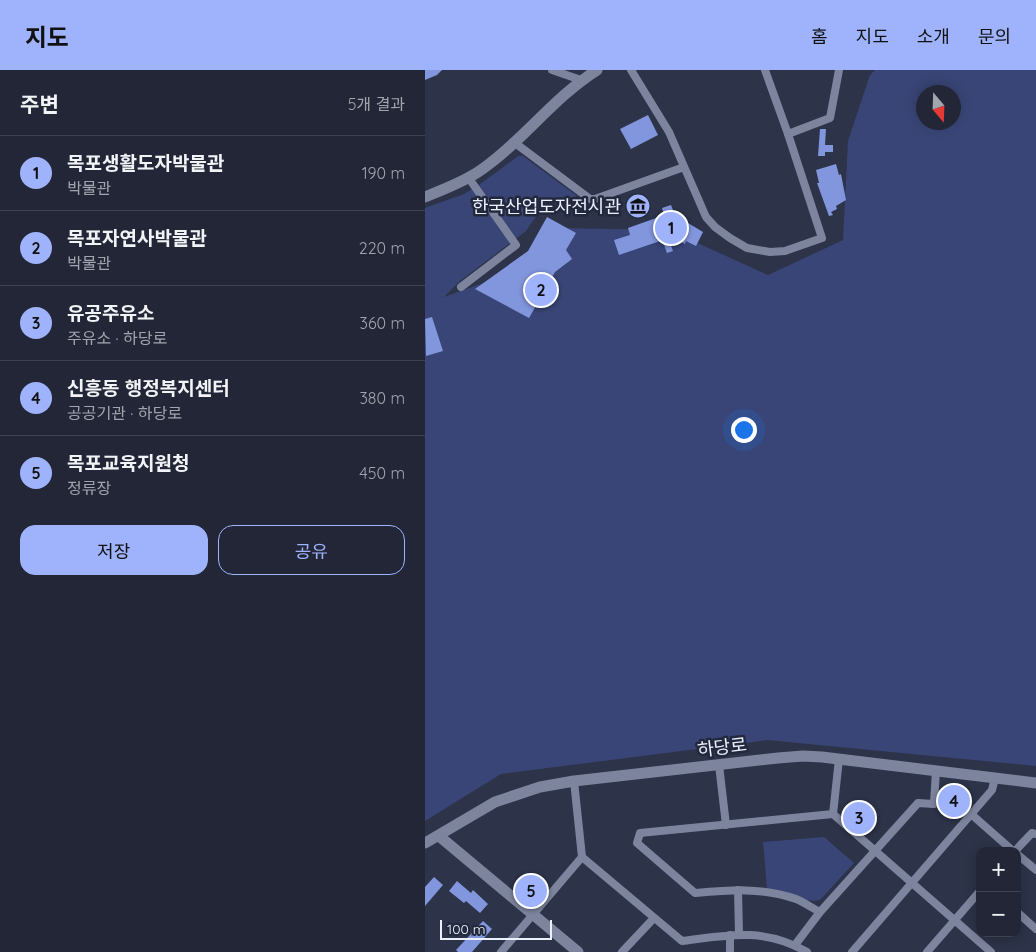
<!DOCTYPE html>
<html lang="ko">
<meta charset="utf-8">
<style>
body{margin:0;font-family:Quicksand,"Noto Sans KR",sans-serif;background:#2e3242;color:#f1f3f6}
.controls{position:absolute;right:15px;bottom:15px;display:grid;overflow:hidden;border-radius:10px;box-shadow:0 2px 12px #0003}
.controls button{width:45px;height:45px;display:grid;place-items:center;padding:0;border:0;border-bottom:1px solid #3f4351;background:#222636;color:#f1f3f6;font:25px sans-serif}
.compass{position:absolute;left:491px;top:15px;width:45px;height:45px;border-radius:50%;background:#222636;box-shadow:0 2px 12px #0003;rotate:161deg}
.scale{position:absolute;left:15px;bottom:12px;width:112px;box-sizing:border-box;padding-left:5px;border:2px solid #ecf0fe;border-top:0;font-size:14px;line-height:18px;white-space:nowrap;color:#ecf0fe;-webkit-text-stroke:4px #23293d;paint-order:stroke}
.you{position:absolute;left:318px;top:359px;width:18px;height:18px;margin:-12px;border:4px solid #fff;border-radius:50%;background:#1a73e8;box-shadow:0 0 0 8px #1a73e833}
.badge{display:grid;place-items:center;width:32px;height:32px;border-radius:50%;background:#9fb3fd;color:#111;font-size:16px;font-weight:700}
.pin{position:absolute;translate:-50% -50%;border:2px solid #fff;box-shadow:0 1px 5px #0006}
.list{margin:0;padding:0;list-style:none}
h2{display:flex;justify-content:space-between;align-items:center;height:65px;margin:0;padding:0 20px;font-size:21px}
h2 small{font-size:16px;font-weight:400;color:#a2a5ad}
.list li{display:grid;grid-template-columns:32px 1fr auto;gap:15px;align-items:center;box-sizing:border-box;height:75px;padding:0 20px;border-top:1px solid #3f4351}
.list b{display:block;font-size:19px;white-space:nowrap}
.list p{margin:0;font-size:16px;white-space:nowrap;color:#a2a5ad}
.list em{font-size:16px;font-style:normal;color:#a2a5ad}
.actions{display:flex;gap:10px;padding:15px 20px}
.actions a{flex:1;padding:11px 0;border:1px solid #9fb3fd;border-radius:15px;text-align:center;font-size:18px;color:#9fb3fd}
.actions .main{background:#9fb3fd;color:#111}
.map{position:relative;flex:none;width:611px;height:882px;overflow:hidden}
header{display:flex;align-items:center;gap:30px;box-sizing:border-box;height:70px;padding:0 25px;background:#9fb3fd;color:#111}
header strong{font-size:24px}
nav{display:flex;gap:28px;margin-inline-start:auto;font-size:18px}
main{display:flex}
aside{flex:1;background:#222636}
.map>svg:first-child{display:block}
</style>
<header>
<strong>지도</strong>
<nav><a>홈</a><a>지도</a><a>소개</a><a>문의</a></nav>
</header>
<main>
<aside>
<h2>주변<small>5개 결과</small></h2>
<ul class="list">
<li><span class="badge">1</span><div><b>목포생활도자박물관</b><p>박물관</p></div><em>190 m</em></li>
<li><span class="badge">2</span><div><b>목포자연사박물관</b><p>박물관</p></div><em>220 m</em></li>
<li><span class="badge">3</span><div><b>유공주유소</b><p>주유소 · 하당로</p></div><em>360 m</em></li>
<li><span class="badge">4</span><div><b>신흥동 행정복지센터</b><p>공공기관 · 하당로</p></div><em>380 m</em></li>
<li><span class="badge">5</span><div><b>목포교육지원청</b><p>정류장</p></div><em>450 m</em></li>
</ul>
<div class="actions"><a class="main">저장</a><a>공유</a></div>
</aside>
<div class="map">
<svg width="611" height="882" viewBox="0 0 611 882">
<rect width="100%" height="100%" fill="#2d3348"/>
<g fill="#394576" fill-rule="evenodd">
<path d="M450,0H611V696L342,670L76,704L0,751V138L39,124L58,112L93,86H98L152,126L116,139L101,161L35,211L19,227L92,201L129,158L244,160L343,205L418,170L423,71L445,5ZM498,22H528V52H498Z"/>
<polygon points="399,767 429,793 395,830 389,831 383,830 342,819 338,772"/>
</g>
<g fill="#8296de">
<polygon points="0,0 17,0 12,5 0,10"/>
<polygon points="223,45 233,65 206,79 195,59"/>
<polygon points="395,59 401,59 400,75 408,75 408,82 400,82 400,86 393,86"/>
<polygon points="411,94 414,105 416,104 421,130 411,136 412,139 406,142 408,145 404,146 392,113 394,113 391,100"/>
<polygon points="246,135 252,150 256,152 258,150 278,162 271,176 261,171 260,174 253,170 254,167 251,166 246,168 242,165 240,166 241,169 194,185 189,170 205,165 203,158 234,147 236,154 239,154 241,151 237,138"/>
<polygon points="122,147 151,163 141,180 147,189 130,202 104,248 50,219 103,181"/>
<polygon points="244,170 248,181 242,183 238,172"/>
<polygon points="7,247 18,281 1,286 0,249"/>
<polygon points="9,807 18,815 0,836 0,817"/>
<polygon points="32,811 46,823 48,820 63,834 55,843 41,831 39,833 24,821"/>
<polygon points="58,851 67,859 47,882 33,882 31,880"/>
</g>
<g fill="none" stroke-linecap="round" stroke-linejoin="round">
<g stroke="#7d849d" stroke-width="8">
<polyline points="127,0 156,10"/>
<polyline points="206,0 244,62 281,147 290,157 305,168 322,178 345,182 360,181 397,168 363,64 340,0"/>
<polyline points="363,64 405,48 414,0"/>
<polyline points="90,73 165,129 170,129 259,97"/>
<polyline points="36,217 91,175 43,107"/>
<polyline points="294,695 301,755"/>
<path d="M511,700L509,734L493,733L395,842C387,838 379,832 371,829C337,817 304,820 270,823L212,773L215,763L408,744L566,882"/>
<polyline points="408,744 414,689"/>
<polyline points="546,744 588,781"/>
<polyline points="590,781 607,763 611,764"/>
<polyline points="592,784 611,800"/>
<path d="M157,787L257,871C302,865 339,857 382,882"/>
<polyline points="313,820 314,864"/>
<polyline points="592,842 611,859"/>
<polyline points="305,865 305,882"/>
<polyline points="370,875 395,842"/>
<polyline points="76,882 157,787 149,711"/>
<polyline points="197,882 229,848"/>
<polyline points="427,882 567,720 570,708"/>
<polyline points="502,882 555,821"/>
</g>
<g stroke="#7d849d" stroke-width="11">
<path d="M0,127C19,119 39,112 56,100C98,71 128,28 172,0"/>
<polyline points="14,766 153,882"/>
<polyline points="0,773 70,732 115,717 149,711 353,688 378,686 397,687 611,713"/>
</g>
</g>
<defs>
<symbol id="museum-disc" viewBox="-11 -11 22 22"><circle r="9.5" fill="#9fb3fd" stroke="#23293d"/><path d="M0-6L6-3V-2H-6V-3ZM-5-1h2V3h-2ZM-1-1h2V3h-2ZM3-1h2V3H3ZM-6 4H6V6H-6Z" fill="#111"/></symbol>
</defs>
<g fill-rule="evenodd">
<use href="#museum-disc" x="199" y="122" width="28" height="28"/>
</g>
<g text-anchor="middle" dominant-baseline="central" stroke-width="5" stroke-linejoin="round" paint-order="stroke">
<g font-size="18" fill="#ecf0fe" stroke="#23293d" text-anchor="end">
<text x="196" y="136">한국산업도자전시관</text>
</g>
<g font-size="18" fill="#ecf0fe" stroke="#23293d">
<text transform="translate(297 677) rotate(-7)">하당로</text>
</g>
</g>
</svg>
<div class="controls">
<button>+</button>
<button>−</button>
</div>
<svg class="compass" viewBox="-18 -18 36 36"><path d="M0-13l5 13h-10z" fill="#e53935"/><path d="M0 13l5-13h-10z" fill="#a2a5ad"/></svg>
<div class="scale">100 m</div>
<div class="you"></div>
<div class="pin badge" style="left:246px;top:158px">1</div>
<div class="pin badge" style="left:116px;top:220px">2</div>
<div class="pin badge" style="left:434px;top:748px">3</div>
<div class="pin badge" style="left:529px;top:731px">4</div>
<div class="pin badge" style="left:106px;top:821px">5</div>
</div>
</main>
